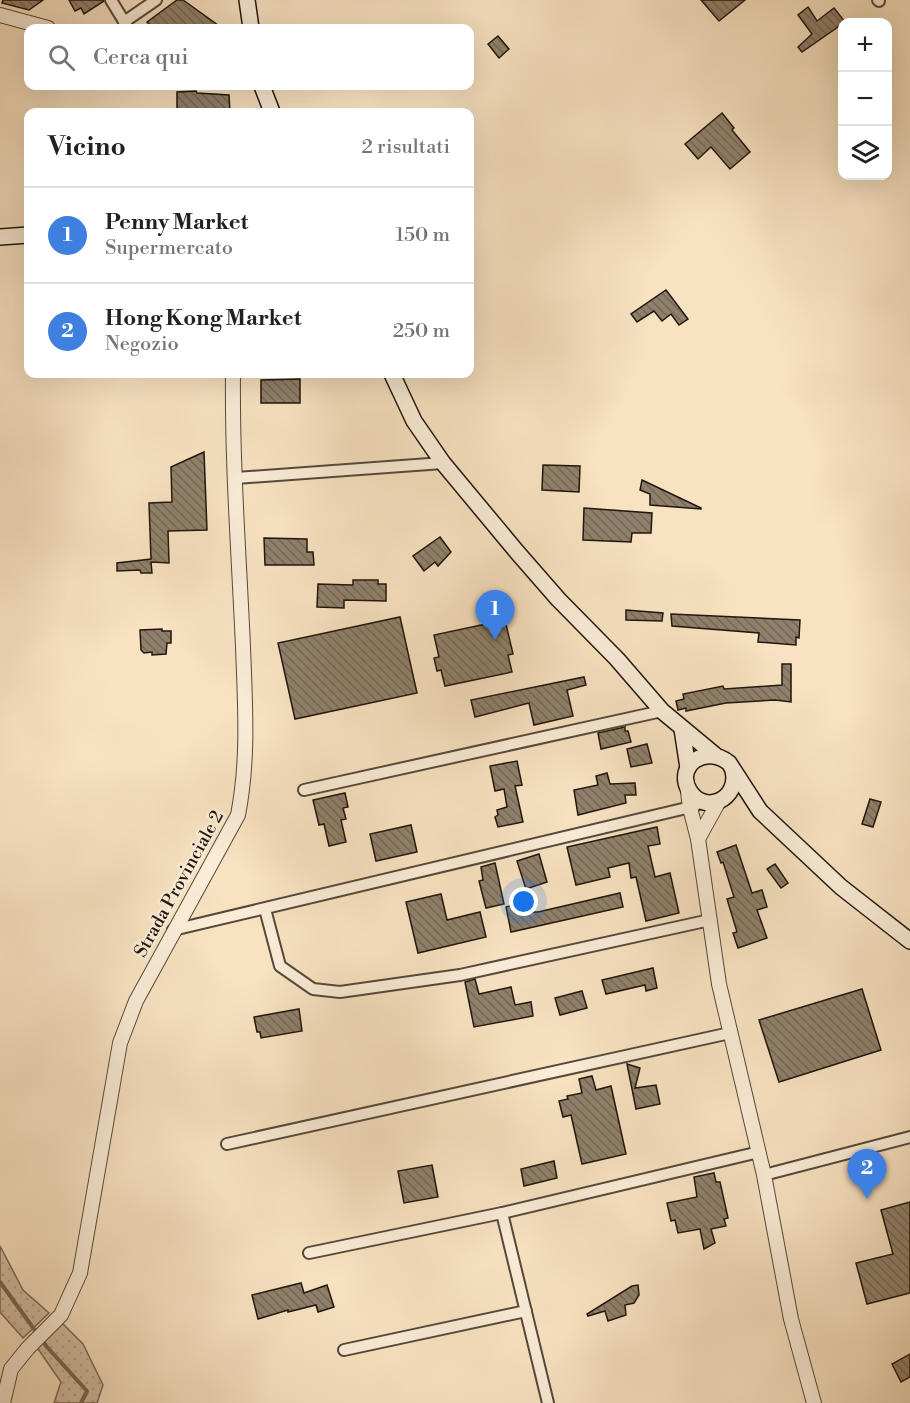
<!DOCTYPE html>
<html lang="it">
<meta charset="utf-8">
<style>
body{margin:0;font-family:"Libre Bodoni",serif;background:#f2f2f2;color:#202124}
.controls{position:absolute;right:18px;top:18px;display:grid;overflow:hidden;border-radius:12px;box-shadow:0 6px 24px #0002}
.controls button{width:54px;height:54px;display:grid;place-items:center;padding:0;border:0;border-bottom:2px solid #e0e0e0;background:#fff;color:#202124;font:30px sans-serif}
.you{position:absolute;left:524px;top:902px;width:21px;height:21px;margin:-15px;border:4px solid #fff;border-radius:50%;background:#1a73e8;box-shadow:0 0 0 9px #1a73e833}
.badge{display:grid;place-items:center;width:39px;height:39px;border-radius:50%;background:#8f2418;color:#fff;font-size:20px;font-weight:700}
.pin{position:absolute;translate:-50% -50px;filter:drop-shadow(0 2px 3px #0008)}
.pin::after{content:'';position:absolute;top:32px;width:21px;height:18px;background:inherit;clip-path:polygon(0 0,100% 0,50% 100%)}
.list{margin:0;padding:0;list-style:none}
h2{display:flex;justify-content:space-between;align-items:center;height:78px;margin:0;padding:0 24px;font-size:26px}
h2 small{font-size:20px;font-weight:400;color:#757577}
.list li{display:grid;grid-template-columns:39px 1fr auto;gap:18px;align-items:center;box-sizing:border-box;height:96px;padding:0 24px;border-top:2px solid #e0e0e0}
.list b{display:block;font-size:22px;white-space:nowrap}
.list p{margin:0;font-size:20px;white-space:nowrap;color:#757577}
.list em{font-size:20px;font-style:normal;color:#757577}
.icon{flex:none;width:33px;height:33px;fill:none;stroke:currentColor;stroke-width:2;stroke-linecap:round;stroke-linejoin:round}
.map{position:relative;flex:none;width:910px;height:1403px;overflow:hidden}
.search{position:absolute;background:#fff;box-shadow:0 6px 24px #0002;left:24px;top:24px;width:450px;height:66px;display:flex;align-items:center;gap:15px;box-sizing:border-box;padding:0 21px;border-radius:12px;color:#757577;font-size:22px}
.panel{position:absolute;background:#fff;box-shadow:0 6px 24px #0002;left:24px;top:108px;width:450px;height:270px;border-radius:12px}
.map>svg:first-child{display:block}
</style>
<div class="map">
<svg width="910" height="1403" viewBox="0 0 910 1403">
<defs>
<pattern id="grass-dots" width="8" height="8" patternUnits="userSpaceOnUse" patternTransform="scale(1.5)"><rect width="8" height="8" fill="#d3bfa2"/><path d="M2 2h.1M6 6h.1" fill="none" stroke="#b5a38a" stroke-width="1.8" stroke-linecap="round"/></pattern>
<pattern id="building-back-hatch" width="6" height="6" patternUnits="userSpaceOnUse" patternTransform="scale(1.5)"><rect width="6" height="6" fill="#90806b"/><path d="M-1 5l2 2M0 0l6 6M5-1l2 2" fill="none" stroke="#756856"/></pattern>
</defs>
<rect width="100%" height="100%" fill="#f8e2c1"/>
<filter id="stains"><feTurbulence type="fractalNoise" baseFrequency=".00333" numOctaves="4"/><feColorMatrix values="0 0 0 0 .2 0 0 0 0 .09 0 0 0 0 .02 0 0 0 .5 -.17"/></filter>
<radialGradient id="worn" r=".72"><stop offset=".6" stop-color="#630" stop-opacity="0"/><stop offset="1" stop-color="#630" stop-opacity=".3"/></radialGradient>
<g fill="url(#grass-dots)" stroke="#796a58" stroke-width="1.5">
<polygon points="0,1246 23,1290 49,1313 23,1338 0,1312"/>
<polygon points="59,1320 83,1344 103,1385 97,1403 54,1403 61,1382 34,1343"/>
</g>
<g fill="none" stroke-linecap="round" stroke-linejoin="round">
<polyline stroke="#756754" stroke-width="4" points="0,1282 47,1347 87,1391 81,1403"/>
</g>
<g fill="url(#building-back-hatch)" stroke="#1f160d" stroke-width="1.5">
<polygon points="3,0 43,0 29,10 2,3"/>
<polygon points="69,0 104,0 104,1 84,14 81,8 75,11"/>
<polygon points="177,0 183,0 222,28 153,28 147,22"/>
<polygon points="701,0 745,0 719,21"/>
<polygon points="808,7 817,21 834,8 845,22 802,52 798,47 812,34 798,15"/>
<polygon points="498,36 509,49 499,58 488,44"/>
<polygon points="196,91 197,93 229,95 230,112 177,112 177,92"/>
<polygon points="722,113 734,128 732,130 750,152 730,169 711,147 698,159 685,144"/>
<polygon points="666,290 688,319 679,325 671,314 662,321 654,311 637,322 631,314"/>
<polygon points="300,379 300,403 261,403 261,380"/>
<polygon points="204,452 207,530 168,531 169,563 151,562 152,573 141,573 140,570 117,571 117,563 151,559 149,503 172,502 171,467"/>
<polygon points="543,465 580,466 579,492 542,490"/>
<polygon points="642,480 701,508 701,509 650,505 650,494 640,490"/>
<polygon points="584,508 652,513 651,533 632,533 631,542 583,540"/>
<polygon points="440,537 451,552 438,566 435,562 424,571 413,556"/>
<polygon points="264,538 307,539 307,552 313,552 314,565 265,565"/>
<polygon points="353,580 378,580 378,584 386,584 386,601 344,600 344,608 317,607 318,584 353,585"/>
<polygon points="626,610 663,613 662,621 626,620"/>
<polygon points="671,614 800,620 799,638 796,637 796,645 758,642 759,633 672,626"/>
<polygon points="400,617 417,693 295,719 278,643"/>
<polygon points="505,620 513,654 508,655 512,672 445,686 441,670 437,671 434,658 439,657 434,635"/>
<polygon points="162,629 162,631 171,631 171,643 167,643 166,654 152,655 152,652 144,653 141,650 140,630"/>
<polygon points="782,664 791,664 791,702 775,700 726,703 686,711 686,708 678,710 676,701 684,699 683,694 723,686 724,689 782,685"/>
<polygon points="584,677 586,685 567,690 573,716 534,725 529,703 475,717 471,700"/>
<polygon points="625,727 625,731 628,731 631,742 601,749 598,733"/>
<polygon points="647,744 652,763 631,767 627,749"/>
<polygon points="517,761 522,785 515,786 523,822 498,827 495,817 498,815 497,810 507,807 504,789 495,791 490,766"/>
<polygon points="607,773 610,784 635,783 636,795 625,795 626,803 578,815 574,790 598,785 596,776"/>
<polygon points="345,793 348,807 343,808 346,819 341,820 346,842 329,846 324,824 319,825 313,800"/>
<polygon points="870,799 881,802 873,827 862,824"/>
<polygon points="411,825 417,852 376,861 370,834"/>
<polygon points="657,827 660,844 648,846 655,877 670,873 679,913 646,921 636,877 631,878 629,863 608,868 610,877 576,885 567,847"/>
<polygon points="736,845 752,893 762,890 767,907 757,910 767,938 738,948 733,933 737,932 727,899 734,897 723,862 721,863 717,852"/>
<polygon points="539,854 547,882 526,889 517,861"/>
<polygon points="495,863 504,904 486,908 479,881 483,880 481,867"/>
<polygon points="775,864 788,883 781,888 767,869"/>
<polygon points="620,893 623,907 511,932 506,907 529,901 532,912 538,912"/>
<polygon points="441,894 447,920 480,912 486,937 418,953 406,902"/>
<polygon points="653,968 657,988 646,991 645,985 606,994 602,980"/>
<polygon points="475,979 479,994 511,987 515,1005 531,1002 533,1016 474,1027 465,982"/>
<polygon points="862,989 881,1050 779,1082 759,1020"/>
<polygon points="582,991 587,1008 560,1015 555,998"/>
<polygon points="299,1009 302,1031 261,1038 260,1032 257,1032 254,1017"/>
<polygon points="627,1064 640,1068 635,1088 656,1085 660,1104 636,1109"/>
<polygon points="592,1076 596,1090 611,1086 626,1154 582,1164 571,1115 563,1117 559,1101 568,1099 567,1096 582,1093 579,1079"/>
<polygon points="554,1161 557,1178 524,1186 521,1169"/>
<polygon points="432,1165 438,1197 404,1203 398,1171"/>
<polygon points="714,1173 716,1182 720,1182 728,1218 724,1219 726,1226 711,1229 715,1243 704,1249 700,1229 678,1233 675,1220 671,1221 667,1203 697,1197 694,1177"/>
<polygon points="910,1202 910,1293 867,1304 856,1263 893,1254 881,1210"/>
<polygon points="301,1283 304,1293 327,1285 334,1307 318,1312 316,1305 288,1312 288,1310 258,1319 252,1295"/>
<polygon points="638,1285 639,1295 634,1303 625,1305 626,1315 608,1321 605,1311 588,1316 587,1314 632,1286"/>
<polygon points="910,1354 910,1377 901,1382 892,1364"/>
</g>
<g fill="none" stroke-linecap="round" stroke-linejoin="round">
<defs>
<g id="minor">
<polyline points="111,0 128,28"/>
<polyline points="878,0 879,1"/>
<polyline points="124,22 156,0"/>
<polyline points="236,478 443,463"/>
<polyline points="304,790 662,711"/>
<polyline points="265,909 280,966 313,989 340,992 460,975 710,920"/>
<polyline points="173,930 695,806"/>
<polyline points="227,1144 730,1033"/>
<polyline points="764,1175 910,1137"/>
<polyline points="502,1213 548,1403"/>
<polyline points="309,1253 502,1213 759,1152"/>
<polyline points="344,1350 526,1311"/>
</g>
<g id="tertiary">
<polyline points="0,15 48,28"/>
<polyline points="687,784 690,808 698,839 719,984 764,1175 791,1319 814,1403"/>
<polyline points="698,839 719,801"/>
<path d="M3,1403L11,1369L28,1348L61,1315L80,1273L120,1043L136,1001L238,815C249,759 245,703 243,647C239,556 232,465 233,374"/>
</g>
<g id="secondary">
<polyline points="247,0 251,28"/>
<polyline points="262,86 272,112"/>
<polyline points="0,237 28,235"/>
<polyline points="392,374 414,421 443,463 517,552 558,599 617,659 662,711 715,755"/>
<polyline points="682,729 688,768"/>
<path d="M733,771C740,799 704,816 689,790C675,765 706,744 729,763L760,811L841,887L910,941"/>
</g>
</defs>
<use href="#minor" stroke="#55493a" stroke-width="14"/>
<use href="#tertiary" stroke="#55493a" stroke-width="16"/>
<use href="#secondary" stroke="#1f160d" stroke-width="18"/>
<use href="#minor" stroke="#faecd7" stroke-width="10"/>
<use href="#tertiary" stroke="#faecd7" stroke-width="14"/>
<use href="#secondary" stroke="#faecd7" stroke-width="15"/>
</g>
<g text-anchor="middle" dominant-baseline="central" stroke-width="5" stroke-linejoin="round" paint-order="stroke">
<g font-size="18" fill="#1f160d" stroke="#faecd7">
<text transform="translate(179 884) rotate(-61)">Strada Provinciale 2</text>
</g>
</g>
<rect width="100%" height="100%" filter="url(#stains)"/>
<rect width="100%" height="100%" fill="url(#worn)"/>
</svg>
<div class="controls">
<button>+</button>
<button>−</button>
<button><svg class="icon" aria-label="layers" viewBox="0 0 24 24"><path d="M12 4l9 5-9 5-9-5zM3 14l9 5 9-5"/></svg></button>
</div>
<div class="you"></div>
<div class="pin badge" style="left:495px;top:640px;background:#3f7fe0">1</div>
<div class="pin badge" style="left:867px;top:1199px;background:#3f7fe0">2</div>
<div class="search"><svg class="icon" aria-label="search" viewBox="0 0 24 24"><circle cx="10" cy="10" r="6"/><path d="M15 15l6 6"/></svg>Cerca qui</div>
<section class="panel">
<h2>Vicino<small>2 risultati</small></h2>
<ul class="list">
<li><span class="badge" style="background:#3f7fe0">1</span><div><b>Penny Market</b><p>Supermercato</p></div><em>150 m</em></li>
<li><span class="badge" style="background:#3f7fe0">2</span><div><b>Hong Kong Market</b><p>Negozio</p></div><em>250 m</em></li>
</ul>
</section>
</div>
